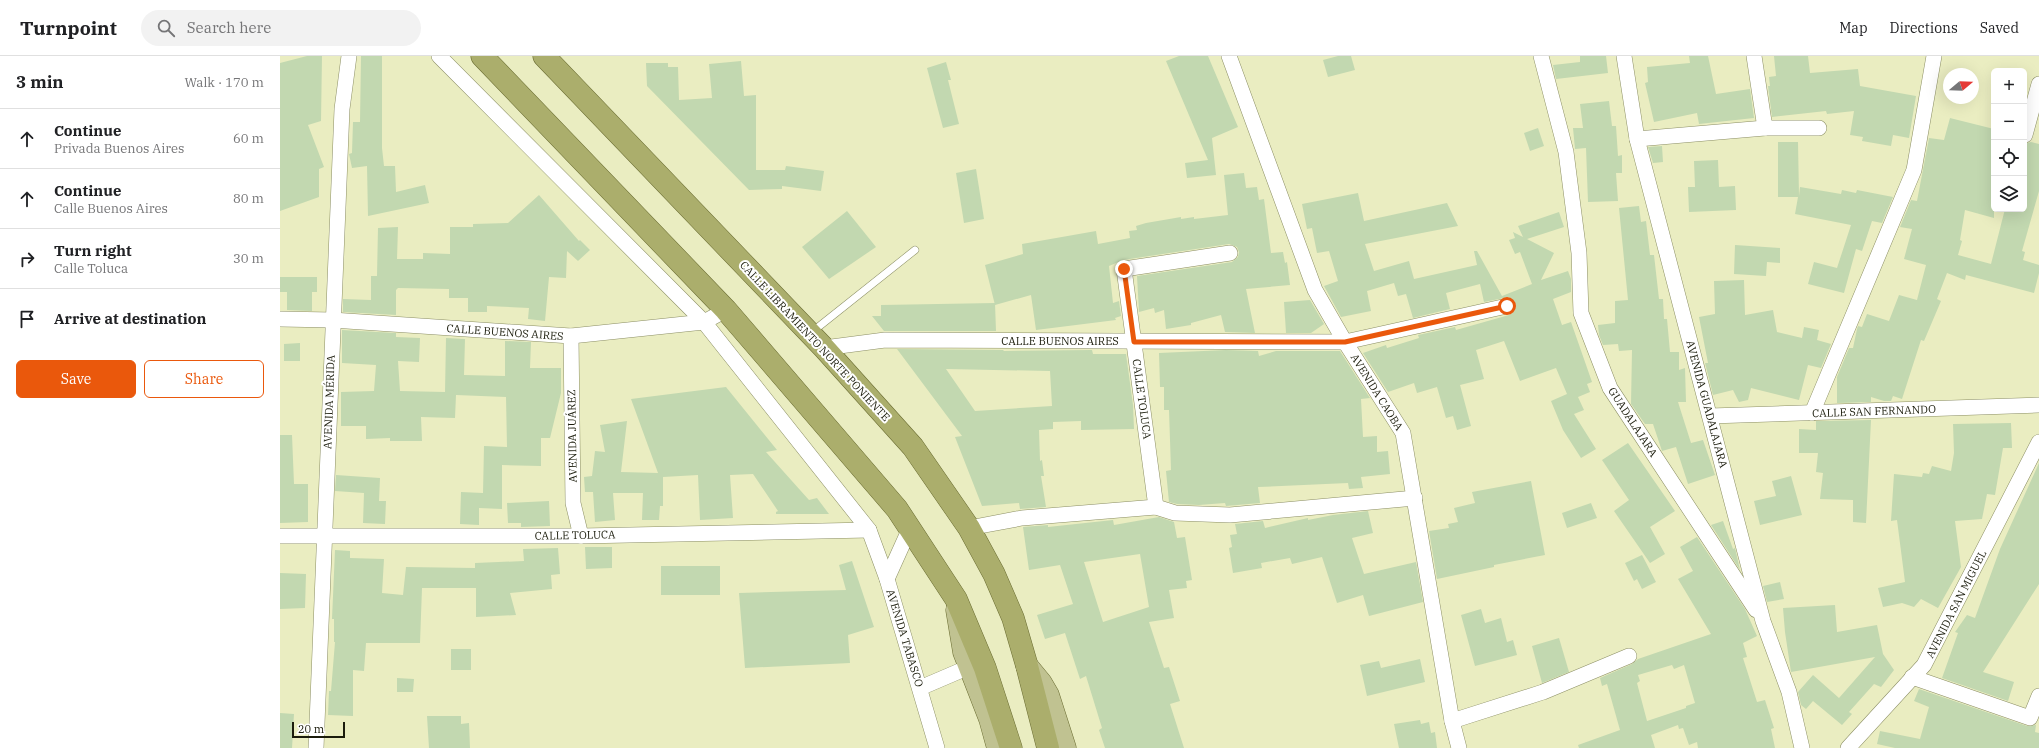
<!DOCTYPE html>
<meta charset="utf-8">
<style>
body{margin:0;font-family:"IBM Plex Serif",serif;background:#f2f2f2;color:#202124}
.controls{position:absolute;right:12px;top:12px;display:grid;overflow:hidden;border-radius:6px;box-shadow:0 4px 16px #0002}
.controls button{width:36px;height:36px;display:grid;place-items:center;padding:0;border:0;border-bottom:1px solid #e0e0e0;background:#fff;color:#202124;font:20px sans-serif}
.compass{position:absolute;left:1663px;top:12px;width:36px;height:36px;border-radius:50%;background:#fff;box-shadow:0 4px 16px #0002;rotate:71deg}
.scale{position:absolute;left:12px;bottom:10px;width:53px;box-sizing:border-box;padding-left:4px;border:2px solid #1b1c0c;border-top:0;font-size:11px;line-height:14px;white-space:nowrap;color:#1b1c0c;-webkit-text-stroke:3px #fff;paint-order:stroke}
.stop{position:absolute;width:12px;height:12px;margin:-9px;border:3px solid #ea580c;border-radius:50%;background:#fff}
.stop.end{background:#ea580c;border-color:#fff;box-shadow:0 1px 4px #0008}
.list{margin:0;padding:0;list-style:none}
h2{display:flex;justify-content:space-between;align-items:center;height:52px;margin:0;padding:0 16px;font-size:17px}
h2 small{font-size:13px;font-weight:400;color:#757577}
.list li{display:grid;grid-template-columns:26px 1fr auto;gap:12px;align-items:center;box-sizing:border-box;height:60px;padding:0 16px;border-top:1px solid #e0e0e0}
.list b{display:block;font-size:15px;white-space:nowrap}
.list p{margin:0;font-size:13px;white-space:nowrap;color:#757577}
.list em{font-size:13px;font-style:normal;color:#757577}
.actions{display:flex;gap:8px;padding:12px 16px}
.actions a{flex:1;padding:9px 0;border:1px solid #ea580c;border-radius:6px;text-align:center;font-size:14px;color:#ea580c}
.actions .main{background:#ea580c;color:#fff}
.icon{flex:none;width:22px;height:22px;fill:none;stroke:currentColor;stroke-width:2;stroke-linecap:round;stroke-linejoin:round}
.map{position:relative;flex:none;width:1759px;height:692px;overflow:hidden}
header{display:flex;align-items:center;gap:24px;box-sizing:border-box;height:56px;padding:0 20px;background:#fff;border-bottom:1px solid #e0e0e0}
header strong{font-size:19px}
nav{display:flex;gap:22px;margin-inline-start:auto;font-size:14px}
.search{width:280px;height:36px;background:#f2f2f2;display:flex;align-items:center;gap:10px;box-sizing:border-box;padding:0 14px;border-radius:22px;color:#757577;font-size:15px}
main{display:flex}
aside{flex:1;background:#fff}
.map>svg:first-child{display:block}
</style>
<header>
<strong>Turnpoint</strong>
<div class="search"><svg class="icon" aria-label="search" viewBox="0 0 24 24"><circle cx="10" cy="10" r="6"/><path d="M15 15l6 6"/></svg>Search here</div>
<nav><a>Map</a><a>Directions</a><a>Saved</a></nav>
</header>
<main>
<aside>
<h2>3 min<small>Walk · 170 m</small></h2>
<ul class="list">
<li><svg class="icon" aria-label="ahead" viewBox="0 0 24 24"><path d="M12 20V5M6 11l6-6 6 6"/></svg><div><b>Continue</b><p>Privada Buenos Aires</p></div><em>60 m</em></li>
<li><svg class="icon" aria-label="ahead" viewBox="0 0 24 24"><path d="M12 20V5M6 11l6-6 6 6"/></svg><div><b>Continue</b><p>Calle Buenos Aires</p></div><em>80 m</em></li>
<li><svg class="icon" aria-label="right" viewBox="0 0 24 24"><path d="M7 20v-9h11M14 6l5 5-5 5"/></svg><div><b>Turn right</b><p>Calle Toluca</p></div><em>30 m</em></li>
<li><svg class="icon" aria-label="arrive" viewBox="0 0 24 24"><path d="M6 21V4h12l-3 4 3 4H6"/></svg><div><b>Arrive at destination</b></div></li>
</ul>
<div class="actions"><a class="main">Save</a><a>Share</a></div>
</aside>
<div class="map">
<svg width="1759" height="692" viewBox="0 0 1759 692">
<rect width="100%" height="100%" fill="#eaedc1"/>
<g fill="#c2d8b0" fill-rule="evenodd">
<polygon points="27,0 42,0 41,65 28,69 44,111 39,113 39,141 0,155 0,7"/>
<polygon points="81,0 102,0 102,92 104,110 115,110 116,136 145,129 149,147 88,160 87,110 72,112 69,98 72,97 73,66 80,66"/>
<polygon points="899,0 928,0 958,71 932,82 936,119 907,122 905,107 928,104 886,5"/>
<polygon points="1058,0 1071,0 1075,14 1048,21 1043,4"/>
<polygon points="1300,0 1326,0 1328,17 1276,23 1273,9 1300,6"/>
<polygon points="1409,0 1428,0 1436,38 1470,33 1474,62 1419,68 1417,57 1374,66 1365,27 1368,26 1367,11 1410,7"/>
<polygon points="1494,0 1528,0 1530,17 1578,13 1580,30 1636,40 1629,82 1613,79 1611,90 1582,85 1583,81 1570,79 1574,55 1547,58 1546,55 1492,61 1488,30 1490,30 1489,21 1496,20"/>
<polygon points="461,5 464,40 476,39 476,114 505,114 506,110 544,115 541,135 502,130 502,133 469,134 367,30 366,7 388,7 388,11 398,11 399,44 432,42 429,8"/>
<polygon points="666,6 671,24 668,24 679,68 663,72 647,12"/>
<polygon points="1329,45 1332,70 1336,70 1338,100 1342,99 1342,117 1336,117 1338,145 1308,146 1306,92 1295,93 1293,72 1303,72 1300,48"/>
<polygon points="1670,62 1714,73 1714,162 1685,154 1680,184 1682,185 1678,199 1711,208 1725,153 1744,153 1744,88 1751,86 1759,88 1759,135 1742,195 1745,196 1743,204 1759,209 1759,217 1754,237 1686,219 1685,224 1667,217 1657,243 1661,245 1644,285 1641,284 1622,343 1613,340 1611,345 1604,345 1591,341 1591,346 1557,347 1557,321 1569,292 1573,292 1577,273 1578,270 1582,271 1587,258 1609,265 1619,239 1637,244 1646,209 1624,203 1632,173 1620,171 1631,144 1637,145 1649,82 1664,84"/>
<polygon points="1258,72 1264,90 1250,95 1244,77"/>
<polygon points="1498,86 1518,86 1519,140 1520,131 1561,138 1562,134 1576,137 1577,134 1613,141 1602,167 1592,165 1582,195 1576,193 1564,237 1528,228 1534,206 1557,212 1571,169 1515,158 1518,141 1498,141"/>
<polygon points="1382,90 1383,106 1373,107 1368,91"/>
<polygon points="1438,104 1439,131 1455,130 1456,154 1409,156 1408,131 1415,131 1414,105"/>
<polygon points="696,113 704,163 684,167 676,117"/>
<polygon points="964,117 966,132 977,131 979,144 984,143 991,197 1003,196 1005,207 1007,206 1010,229 966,233 975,277 945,276 941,259 911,267 911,269 886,273 884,254 875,257 874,252 859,256 857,220 952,206 958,201 959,196 957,191 949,188 843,204 829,210 833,247 839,245 841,260 835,262 836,264 756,274 751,239 715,249 705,209 743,198 742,188 816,175 818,188 850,182 849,175 857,174 856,170 866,167 901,161 901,163 914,161 914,163 948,159 944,119"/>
<polygon points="1078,137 1084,165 1167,147 1178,170 1085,188 1094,215 1129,205 1134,223 1197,209 1194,195 1197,195 1222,240 1252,228 1240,196 1235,198 1229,184 1235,182 1233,176 1243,181 1238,170 1279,156 1284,171 1247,183 1274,197 1261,224 1288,215 1291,223 1291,236 1273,243 1282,269 1291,266 1312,326 1307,328 1310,336 1298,341 1304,354 1294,358 1316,393 1301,402 1283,374 1271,345 1287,338 1276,312 1240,325 1224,285 1196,294 1204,323 1180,329 1191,370 1177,374 1173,360 1166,362 1157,331 1137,337 1134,327 1108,336 1083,297 1106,289 1107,292 1139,282 1138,279 1175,271 1176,274 1229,259 1233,256 1236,248 1229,241 1204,246 1200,228 1166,237 1170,253 1133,262 1126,238 1118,240 1114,227 1087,235 1091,255 1061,261 1044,230 1058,225 1049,195 1037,197 1032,172 1027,173 1022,148"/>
<polygon points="259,139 299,185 300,184 310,194 298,205 287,195 286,222 269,221 265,265 248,263 249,252 207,250 207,256 188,256 188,242 169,242 169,233 118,232 116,234 116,259 63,256 63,243 91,244 91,220 97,220 98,172 118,171 117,203 143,203 143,197 170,198 170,171 193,171 193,168 228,167"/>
<polygon points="1359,150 1361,166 1366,165 1370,199 1374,199 1379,243 1383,243 1384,263 1387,263 1390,296 1399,296 1399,314 1405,312 1406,346 1398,346 1411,387 1423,384 1435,419 1408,428 1396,391 1382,395 1373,368 1365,368 1351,348 1352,294 1339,295 1338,288 1323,289 1319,279 1318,269 1335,267 1335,245 1348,244 1339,152"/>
<polygon points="567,155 596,191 549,223 522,191"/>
<polygon points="1455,189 1500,192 1500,207 1487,206 1486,220 1454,218"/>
<polygon points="0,221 37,221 37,236 32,236 32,255 7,254 7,236 0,236"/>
<polygon points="1464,224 1465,259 1493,254 1497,276 1522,282 1524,271 1539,274 1537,284 1551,288 1541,312 1528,309 1519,344 1471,332 1468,344 1459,346 1453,334 1433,339 1425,307 1428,307 1419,261 1435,258 1434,225"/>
<polygon points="1030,244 1044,268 1031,277 1006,277 1004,246"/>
<polygon points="715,247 716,275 604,275 592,260 601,260 601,249"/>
<polygon points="62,274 116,277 116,281 140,282 139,306 118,305 120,335 165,336 166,282 185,283 184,319 225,320 225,285 251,286 250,312 281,312 281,337 270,382 261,382 261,410 222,409 222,453 199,452 199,469 180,468 181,436 203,437 204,390 227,391 226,341 176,339 175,362 141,361 142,385 110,385 110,382 86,383 86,370 61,370 61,336 94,335 96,309 62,307"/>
<polygon points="20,287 20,305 4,305 4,288"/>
<path d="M617,293L723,294L724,295L812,294L813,298H846L853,349L854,373L801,374V365L773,366V373L759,374L760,405L762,404L764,420H761L766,451L740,453L739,447L702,450L675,381L682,380ZM666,313L770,315L772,350L695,355Z"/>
<polygon points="946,294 978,295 979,300 996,295 1060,295 1090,342 1081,343 1083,381 1097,380 1097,396 1108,395 1110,418 1081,421 1083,432 1069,433 1068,427 978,431 980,447 946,450 945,447 919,449 897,448 889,446 886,415 891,414 889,354 884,354 884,331 880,331 879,297"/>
<polygon points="446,331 497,394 486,396 529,444 537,442 549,458 496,458 496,456 498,455 473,418 450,419 453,462 420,464 418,419 383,421 383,450 380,450 379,464 362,464 363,437 333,437 335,464 315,466 313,436 305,436 304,421 312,420 315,395 325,396 320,369 347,365 341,416 378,417 351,343"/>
<polygon points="1591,364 1586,467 1573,466 1573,444 1540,443 1543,417 1536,416 1538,397 1519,397 1519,373 1536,374 1536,365"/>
<polygon points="1731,367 1732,392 1723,392 1715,439 1707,438 1702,463 1675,465 1681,511 1658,552 1641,543 1634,551 1622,547 1603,551 1598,532 1625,526 1617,464 1611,465 1614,418 1642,421 1643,417 1649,418 1652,410 1671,415 1674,397 1673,368"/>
<polygon points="0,379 12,379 14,428 28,428 28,466 0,467"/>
<polygon points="1348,387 1395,455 1370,471 1385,498 1370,507 1334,455 1349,444 1322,404"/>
<polygon points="1759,407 1759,528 1703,616 1734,626 1728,645 1662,622 1678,577 1675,576 1687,559 1695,562 1720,493"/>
<polygon points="56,419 100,422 99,445 106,445 105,468 83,467 84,437 55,435"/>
<polygon points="1511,420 1522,459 1480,469 1474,445 1496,440 1492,425"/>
<polygon points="1251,425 1265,499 1214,509 1214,511 1157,523 1149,475 1169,472 1168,468 1178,466 1174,452 1195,447 1192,436"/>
<polygon points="269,445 270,470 241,471 241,467 228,467 227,447"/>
<polygon points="1311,447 1317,462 1287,472 1282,457"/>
<polygon points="1088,455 1093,477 1072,482 1084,518 1136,506 1143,546 1089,560 1083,539 1057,547 1042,501 1012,508 1010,502 981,507 982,512 953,517 949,492 952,491 950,479 957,478 955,468 983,465 985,472 1028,462 1028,464 1053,459"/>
<path d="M879,461L894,466L897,482L905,481L912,524L906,525L907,532L889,534L894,562L869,566L884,612L889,611L900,645L890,648L904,692H825L819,674L822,672L806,620L800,623L785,577L765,583L757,559L793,548L780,509L749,514L743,471L768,469V471L833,464L834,469ZM860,498L869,551L823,566L804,506Z"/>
<polygon points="1443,465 1453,493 1455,492 1460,514 1431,469"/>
<path d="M1417,481L1465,553L1477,580L1463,587L1467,601L1463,602L1477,646L1485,644L1494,672L1491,673L1495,692H1418L1417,686L1409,689L1403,672L1399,673L1398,669L1371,679L1375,692H1299L1298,689L1340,674L1327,628L1322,630L1320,622L1352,608L1358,603L1431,578L1398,523L1413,515L1400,491ZM1392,609L1394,613L1404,609L1415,647L1406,650V652L1367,665L1357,627L1360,625L1358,619Z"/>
<polygon points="305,491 332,491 332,512 306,513"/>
<polygon points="278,492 280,518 271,519 272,533 230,537 236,559 196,561 196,532 142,532 140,587 86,587 84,615 73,614 73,660 48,659 49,635 51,635 55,586 54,586 54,563 52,563 55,494 70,495 70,502 104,503 102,537 123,539 126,511 195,512 195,507 244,505 243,493"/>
<polygon points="1362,499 1376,526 1362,533 1357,523 1354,525 1345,507"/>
<polygon points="572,505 594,571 568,579 570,607 465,612 459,537 566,534 559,509"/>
<rect x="381" y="510" width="59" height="29"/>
<polygon points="0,517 26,518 25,552 0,553"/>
<polygon points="1500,526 1504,543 1487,546 1483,530"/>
<polygon points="1555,549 1557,576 1597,569 1603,598 1614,614 1601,631 1594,628 1569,656 1572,658 1562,669 1533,645 1526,653 1521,649 1518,636 1533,619 1559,642 1595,601 1511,616 1505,576 1503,552"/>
<polygon points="1201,553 1205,567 1221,562 1227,586 1233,584 1237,599 1195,610 1181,559"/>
<polygon points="1279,582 1289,616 1262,627 1252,590"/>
<rect x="171" y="593" width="20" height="21"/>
<polygon points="1140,603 1145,626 1087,640 1080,609 1099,605 1101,612"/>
<polygon points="117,622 134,623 133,636 117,636"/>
<polygon points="1639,633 1747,670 1756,669 1755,676 1759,677 1759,692 1615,692 1597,688 1600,675 1640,683 1649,651 1634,645"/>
<polygon points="0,657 14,658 12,692 0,692"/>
<polygon points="147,660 181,660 181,668 189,667 190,692 149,692"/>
<polygon points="1140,664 1141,668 1149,666 1151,677 1155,676 1157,692 1119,692 1114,668"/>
</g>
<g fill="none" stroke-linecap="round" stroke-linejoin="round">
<defs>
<polyline id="service" points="532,276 635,194"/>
<g id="minor">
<polyline points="159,0 424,266 589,474 607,523 657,692"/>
<polyline points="949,0 1035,234 1065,286 1123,377 1172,665 1179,692"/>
<polyline points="1261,0 1286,96 1299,197 1301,257 1330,332 1476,554"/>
<polyline points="1344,0 1357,83 1483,565 1509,636 1522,692"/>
<polyline points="1474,0 1485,72"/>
<polyline points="1745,79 1759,28"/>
<polyline points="1357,83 1485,72 1539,72"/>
<polyline points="0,263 52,264 291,280 424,266 446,254"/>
<polyline points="291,280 293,447 301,480"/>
<polyline points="544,292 605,284 1065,286 1227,250"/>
<polyline points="1532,357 1634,114 1654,0"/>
<polyline points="1430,360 1759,349"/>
<polyline points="876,451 844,213 950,197"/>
<polyline points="689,472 742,462 876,451 895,457 950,459 1135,442"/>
<polyline points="0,480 301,480 589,474"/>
<polyline points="607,523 630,472"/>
<polyline points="1632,621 1750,662 1759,640"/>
<polyline points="640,632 689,611"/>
<polyline points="1172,665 1263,636 1349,600"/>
<polyline points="36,692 62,53 69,0"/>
<polyline points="1568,692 1644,609 1759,386"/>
</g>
<g id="primary">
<polyline points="677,554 684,596 710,663 718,692"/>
<polyline points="747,610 761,627 768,639 785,692"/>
</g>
<g id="trunk">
<polyline points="202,0 446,254 617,453 676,543 705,612 731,692"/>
<polyline points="264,0 544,292 633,391 689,472 714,518 733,562 747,610 768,692"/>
</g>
</defs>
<use href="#service" stroke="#8c8f65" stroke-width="8"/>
<use href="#minor" stroke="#8c8f65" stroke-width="16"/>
<use href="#primary" stroke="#6b6d33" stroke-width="23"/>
<use href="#trunk" stroke="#6b6d33" stroke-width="23"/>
<use href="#service" stroke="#fff" stroke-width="7"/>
<use href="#minor" stroke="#fff" stroke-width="15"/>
<use href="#primary" stroke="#c0c291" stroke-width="22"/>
<use href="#trunk" stroke="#abae6c" stroke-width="22"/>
</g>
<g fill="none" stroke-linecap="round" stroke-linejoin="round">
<polyline stroke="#ea580c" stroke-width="5" points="844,213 854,286 1065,286 1227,250"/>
</g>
<g text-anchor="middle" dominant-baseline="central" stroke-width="4" stroke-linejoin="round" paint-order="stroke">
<g font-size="11" fill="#1b1c0c" stroke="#fff">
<text transform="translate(225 276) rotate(4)">CALLE BUENOS AIRES</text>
<text transform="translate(535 285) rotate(47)">CALLE LIBRAMIENTO NORTE PONIENTE</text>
<text x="780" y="285">CALLE BUENOS AIRES</text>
<text transform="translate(1097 336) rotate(58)">AVENIDA CAOBA</text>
<text transform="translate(862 343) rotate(82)">CALLE TOLUCA</text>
<text transform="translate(49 346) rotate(-88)">AVENIDA MÉRIDA</text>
<text transform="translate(1427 348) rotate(75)">AVENIDA GUADALAJARA</text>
<text transform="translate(1594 355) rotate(-2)">CALLE SAN FERNANDO</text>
<text transform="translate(1353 366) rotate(57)">GUADALAJARA</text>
<text transform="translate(292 380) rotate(-91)">AVENIDA JUÁREZ</text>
<text transform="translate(295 479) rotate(-1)">CALLE TOLUCA</text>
<text transform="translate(1676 548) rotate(-63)">AVENIDA SAN MIGUEL</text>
<text transform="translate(625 582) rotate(73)">AVENIDA TABASCO</text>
</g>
</g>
</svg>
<div class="controls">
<button>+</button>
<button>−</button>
<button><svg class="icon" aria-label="locate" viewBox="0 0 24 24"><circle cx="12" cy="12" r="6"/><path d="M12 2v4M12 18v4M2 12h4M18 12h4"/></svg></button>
<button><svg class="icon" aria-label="layers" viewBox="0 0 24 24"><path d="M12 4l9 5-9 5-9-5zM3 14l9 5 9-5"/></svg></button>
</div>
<svg class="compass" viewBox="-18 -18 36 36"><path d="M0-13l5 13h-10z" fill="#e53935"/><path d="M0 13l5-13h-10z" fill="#757577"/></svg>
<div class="scale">20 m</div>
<div class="stop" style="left:1227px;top:250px"></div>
<div class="stop end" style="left:844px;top:213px"></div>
</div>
</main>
